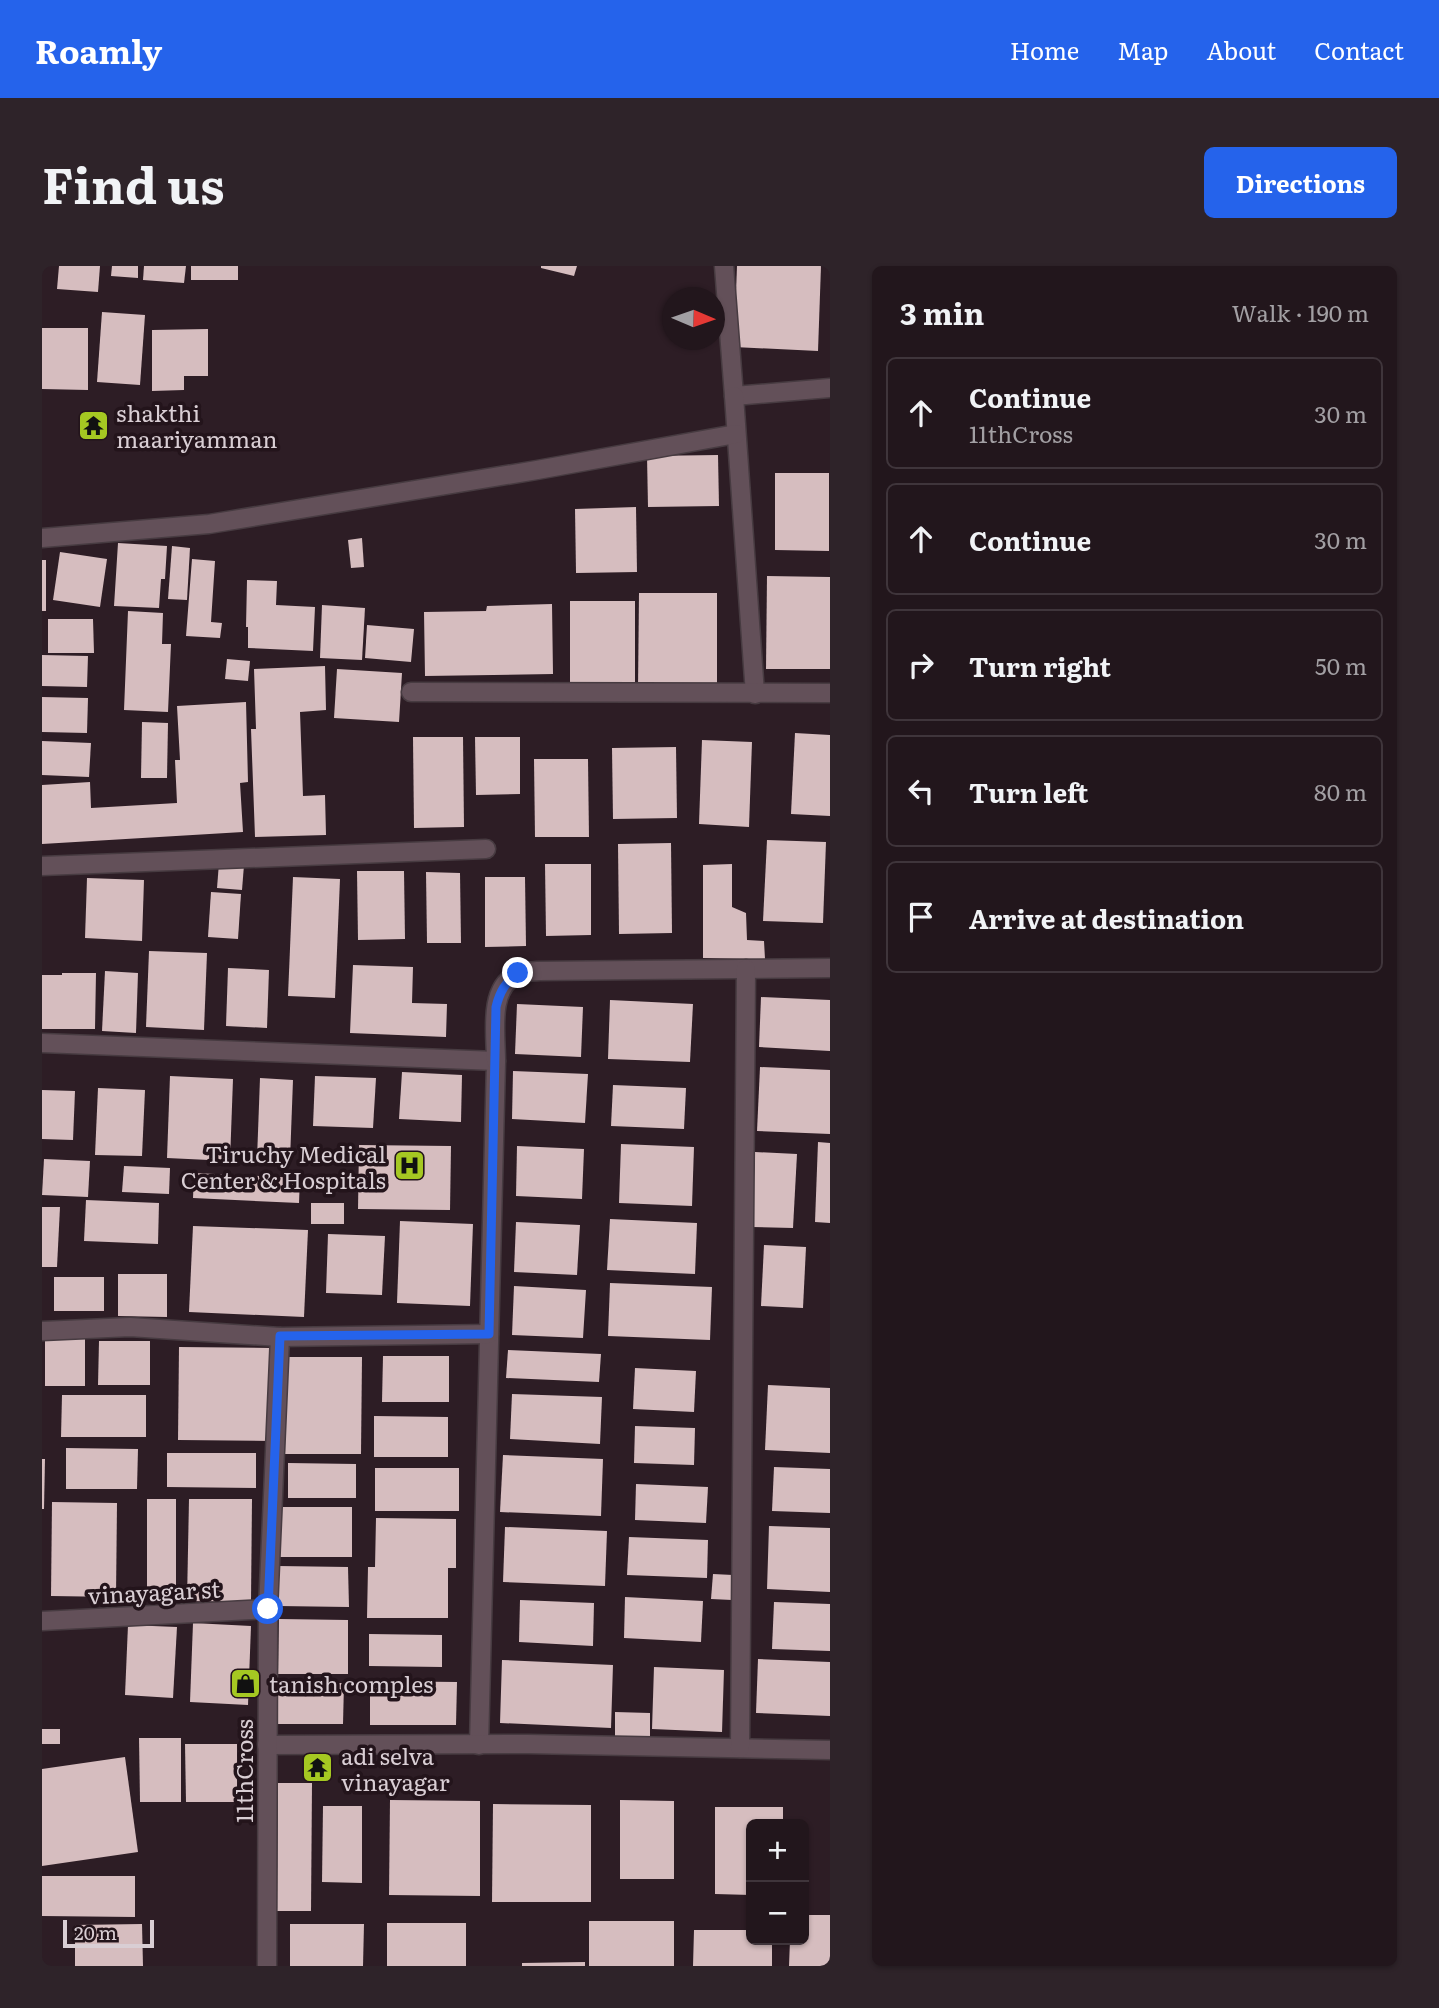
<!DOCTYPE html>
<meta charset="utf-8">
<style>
body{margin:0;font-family:Literata,serif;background:#2e2329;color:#f1f3f6}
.controls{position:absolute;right:21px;bottom:21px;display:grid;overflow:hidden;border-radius:10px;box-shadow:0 2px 5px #0004}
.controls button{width:63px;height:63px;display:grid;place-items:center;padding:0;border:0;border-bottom:2px solid #3f353b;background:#22161c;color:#f1f3f6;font:35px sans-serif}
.compass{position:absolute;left:620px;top:21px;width:63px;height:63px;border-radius:50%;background:#22161c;box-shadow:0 2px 5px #0004;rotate:92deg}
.scale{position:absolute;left:21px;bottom:18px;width:91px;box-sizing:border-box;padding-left:7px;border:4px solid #d9ced4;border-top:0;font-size:19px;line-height:24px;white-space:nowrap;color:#d9ced4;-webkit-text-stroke:5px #23141b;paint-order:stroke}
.stop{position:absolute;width:21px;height:21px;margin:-16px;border:5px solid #2563eb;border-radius:50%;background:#fff}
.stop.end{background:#2563eb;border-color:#fff;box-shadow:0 2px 7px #0008}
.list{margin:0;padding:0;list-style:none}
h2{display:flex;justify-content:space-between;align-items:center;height:91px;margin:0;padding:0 28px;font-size:30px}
h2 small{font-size:23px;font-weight:400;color:#a29fa3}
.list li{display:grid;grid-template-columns:46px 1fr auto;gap:21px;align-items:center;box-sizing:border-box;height:112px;margin:0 14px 14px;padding:0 14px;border:2px solid #3f353b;border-radius:10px}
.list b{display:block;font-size:26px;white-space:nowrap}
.list p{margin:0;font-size:23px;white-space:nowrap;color:#a29fa3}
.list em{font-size:23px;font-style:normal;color:#a29fa3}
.icon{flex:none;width:38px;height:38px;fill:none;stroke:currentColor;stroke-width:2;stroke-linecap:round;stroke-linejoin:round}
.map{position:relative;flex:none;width:788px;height:1700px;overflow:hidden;border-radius:10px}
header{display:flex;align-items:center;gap:42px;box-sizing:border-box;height:98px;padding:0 35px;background:#2563eb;color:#fff}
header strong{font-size:33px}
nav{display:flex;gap:38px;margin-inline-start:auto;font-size:24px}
.intro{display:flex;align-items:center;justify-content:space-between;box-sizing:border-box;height:168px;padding:0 42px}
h1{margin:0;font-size:49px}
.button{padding:18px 32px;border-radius:10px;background:#2563eb;color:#fff;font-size:24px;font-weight:700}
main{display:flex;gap:42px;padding:0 42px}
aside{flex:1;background:#22161c;border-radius:10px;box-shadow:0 2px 5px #0004}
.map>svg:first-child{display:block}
</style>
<header>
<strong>Roamly</strong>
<nav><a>Home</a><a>Map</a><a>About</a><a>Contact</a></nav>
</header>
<div class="intro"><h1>Find us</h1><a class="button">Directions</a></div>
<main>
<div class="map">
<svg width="788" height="1700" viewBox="0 0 788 1700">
<rect width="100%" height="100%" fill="#2d1d25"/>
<g fill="#d6bdbf">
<polygon points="17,0 58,0 56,26 15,23"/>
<polygon points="70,0 96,0 96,12 69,10"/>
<polygon points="102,0 144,0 142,17 101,14"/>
<rect x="149" y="0" width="47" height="14"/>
<polygon points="499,0 535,0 532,10 499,2"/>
<polygon points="695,0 779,0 776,85 692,81"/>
<polygon points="60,46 103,49 98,119 55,116"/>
<polygon points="0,62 46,62 46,124 0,123"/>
<polygon points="166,63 166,110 142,110 142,124 110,125 110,64"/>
<polygon points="676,189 677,240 606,241 605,190"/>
<polygon points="733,207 787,207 787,285 733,284"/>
<polygon points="594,241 595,306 534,307 533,243"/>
<polygon points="320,272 322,301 309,302 306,274"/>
<polygon points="76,277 125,280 123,313 119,313 117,342 72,340"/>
<polygon points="130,280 148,282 145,334 126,333"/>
<polygon points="18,286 65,293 58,341 11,334"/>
<polygon points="150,293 173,295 169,356 180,357 178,372 144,370"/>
<rect x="0" y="294" width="4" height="51"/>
<polygon points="725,310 788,311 788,403 724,403"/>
<polygon points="205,314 235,315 234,339 273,341 271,385 206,382 206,361 204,361"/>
<polygon points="597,327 675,327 675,422 596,422"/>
<polygon points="528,335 593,335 593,421 528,420"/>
<polygon points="510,338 511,408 383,410 382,346 444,345 445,340"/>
<polygon points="280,339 323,342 320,394 278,392"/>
<polygon points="86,345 121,347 120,378 129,378 126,446 82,444"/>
<polygon points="6,353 51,353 52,387 6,387"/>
<polygon points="325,359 372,363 369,396 323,392"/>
<polygon points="0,389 46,390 45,421 0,420"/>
<polygon points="185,393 208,395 206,415 183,413"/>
<polygon points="283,400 284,444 258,446 261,530 283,529 284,569 213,571 209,463 214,463 212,403"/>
<polygon points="295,403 360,407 357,456 292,452"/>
<polygon points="0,431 46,432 45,467 0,466"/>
<polygon points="204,436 206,516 198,517 201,566 0,578 0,519 48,516 49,542 135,537 133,494 138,494 135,440"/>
<polygon points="100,456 126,457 125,512 99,512"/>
<polygon points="753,467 788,469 788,550 749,548"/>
<polygon points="371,471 421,471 422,561 372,562"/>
<polygon points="433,471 478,471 478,528 434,529"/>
<polygon points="660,474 710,476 707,561 657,558"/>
<polygon points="0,475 49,477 47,511 0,509"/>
<polygon points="634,481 635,552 571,553 570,482"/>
<polygon points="492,493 546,493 547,571 493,571"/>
<polygon points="725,574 784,576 781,657 721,655"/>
<polygon points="629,577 630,667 577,668 576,578"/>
<polygon points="177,597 202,599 200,624 175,622"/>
<polygon points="503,598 549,598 549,669 504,670"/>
<polygon points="690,598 690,641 704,647 705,674 722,675 723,693 661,692 661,599"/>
<polygon points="315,605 362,605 363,673 316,674"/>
<polygon points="384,606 418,607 419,677 385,677"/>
<polygon points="251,611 298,613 293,732 246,730"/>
<polygon points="443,611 483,611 484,680 443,681"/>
<polygon points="45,612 102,614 100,675 43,672"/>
<polygon points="169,626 199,628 196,673 166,671"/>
<polygon points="107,685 165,687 162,764 104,761"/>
<polygon points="311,699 371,701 370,737 405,738 404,771 308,767"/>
<polygon points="186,702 227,704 225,762 184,760"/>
<polygon points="63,705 96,707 94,767 60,765"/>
<polygon points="20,707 54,707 53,763 0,763 0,709 20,709"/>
<polygon points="719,731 788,734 788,785 717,781"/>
<polygon points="568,734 651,738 648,796 566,793"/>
<polygon points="475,738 541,741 539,791 473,788"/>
<polygon points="718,801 788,804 788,868 715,865"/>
<polygon points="471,805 546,808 543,857 470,853"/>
<polygon points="360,806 420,809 419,856 357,853"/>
<polygon points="128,810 191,813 188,895 125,892"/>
<polygon points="273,810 334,812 331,862 271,860"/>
<polygon points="218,812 251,814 248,894 215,893"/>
<polygon points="571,819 644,822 642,863 569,860"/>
<polygon points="56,822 103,824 100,890 53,889"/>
<polygon points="0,824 33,825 31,874 0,873"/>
<polygon points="776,876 788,877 788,957 773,956"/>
<polygon points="579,878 652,881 650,940 577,937"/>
<polygon points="317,879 409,880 408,944 316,943"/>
<polygon points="475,880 542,883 540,933 474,930"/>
<polygon points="713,886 755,888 751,962 710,961"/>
<polygon points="2,893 48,895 46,931 0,929"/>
<polygon points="82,900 128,902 127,928 80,926"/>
<polygon points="152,907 258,912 257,937 151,932"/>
<polygon points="44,934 117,937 116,978 42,975"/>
<rect x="269" y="937" width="33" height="21"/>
<polygon points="0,941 18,941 15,1001 0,1001"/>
<polygon points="568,953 655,957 653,1008 565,1004"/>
<polygon points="358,955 431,958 428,1040 355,1037"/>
<polygon points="474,956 538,959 535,1009 472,1006"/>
<polygon points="151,960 266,964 262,1051 147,1046"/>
<polygon points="286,968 343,970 340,1029 284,1027"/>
<polygon points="722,979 764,981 761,1042 719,1040"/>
<polygon points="76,1008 125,1008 125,1051 76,1050"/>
<rect x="12" y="1011" width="50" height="34"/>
<polygon points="568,1017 670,1021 668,1074 566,1070"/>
<polygon points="472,1020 544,1024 541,1072 470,1069"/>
<rect x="3" y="1072" width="40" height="48"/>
<polygon points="57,1075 108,1075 108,1119 56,1119"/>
<polygon points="137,1081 231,1082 230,1175 136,1174"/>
<polygon points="466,1084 559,1088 557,1116 464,1112"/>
<polygon points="341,1090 407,1090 407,1136 340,1136"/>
<polygon points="244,1091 320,1091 319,1188 243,1188"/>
<polygon points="593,1102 654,1105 652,1146 591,1143"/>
<polygon points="726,1119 788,1122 788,1187 723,1184"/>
<polygon points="470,1128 560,1131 558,1178 468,1173"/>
<polygon points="20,1129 104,1129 104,1171 19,1171"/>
<polygon points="332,1150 406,1151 406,1191 332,1191"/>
<polygon points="593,1160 653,1162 652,1199 592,1197"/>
<polygon points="24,1182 96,1183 95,1223 24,1223"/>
<polygon points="125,1187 214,1187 214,1222 125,1221"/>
<polygon points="461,1189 561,1193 559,1250 458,1246"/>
<polygon points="0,1193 3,1193 2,1243 0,1243"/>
<polygon points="246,1197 314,1198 314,1232 246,1232"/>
<polygon points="732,1201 788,1203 788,1247 730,1245"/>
<rect x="333" y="1202" width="84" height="43"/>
<polygon points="594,1218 666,1221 664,1257 593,1254"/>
<rect x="105" y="1233" width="29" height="100"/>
<polygon points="147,1233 210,1233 209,1336 145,1335"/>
<polygon points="10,1236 75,1237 74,1331 9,1330"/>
<rect x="235" y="1241" width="75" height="50"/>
<polygon points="334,1252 414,1253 414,1302 406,1302 406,1352 325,1352 326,1301 333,1301"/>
<polygon points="727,1260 788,1262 788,1326 725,1323"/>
<polygon points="463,1261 565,1265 563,1320 461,1316"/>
<polygon points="587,1271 666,1274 665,1312 585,1309"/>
<polygon points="236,1300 306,1301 307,1341 236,1340"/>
<polygon points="671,1308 691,1309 690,1334 669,1333"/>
<polygon points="583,1331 661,1335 659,1376 582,1372"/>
<polygon points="478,1334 552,1337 551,1380 477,1376"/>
<polygon points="732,1336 788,1338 788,1385 730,1383"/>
<polygon points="237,1353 306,1354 306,1408 236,1408"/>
<polygon points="151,1357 209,1360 206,1439 148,1436"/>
<polygon points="86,1359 135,1361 131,1432 83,1429"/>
<polygon points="327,1368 400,1369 400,1401 327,1400"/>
<polygon points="716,1393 788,1396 788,1450 714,1447"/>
<polygon points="460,1394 571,1399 569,1462 458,1457"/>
<polygon points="612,1401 682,1404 680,1466 610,1463"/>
<polygon points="328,1415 415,1416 414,1459 328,1459"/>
<polygon points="236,1417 302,1417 301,1458 235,1458"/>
<polygon points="573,1446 608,1447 608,1475 573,1475"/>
<rect x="0" y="1463" width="18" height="15"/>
<polygon points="97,1472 139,1472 139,1536 98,1536"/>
<polygon points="143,1478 195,1478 195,1536 144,1536"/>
<polygon points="83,1491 96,1586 0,1600 0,1503"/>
<polygon points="236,1517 270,1517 269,1645 235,1645"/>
<polygon points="348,1534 438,1535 438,1630 347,1629"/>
<polygon points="578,1534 632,1535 632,1613 578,1613"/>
<polygon points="451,1538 549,1539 549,1636 450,1636"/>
<polygon points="281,1540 320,1540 320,1617 280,1616"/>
<polygon points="673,1541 741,1541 741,1558 709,1558 709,1629 673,1628"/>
<polygon points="0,1610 93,1610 93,1651 0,1650"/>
<polygon points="762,1649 788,1649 788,1700 747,1700 748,1674 762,1674"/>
<rect x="547" y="1655" width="85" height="45"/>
<rect x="345" y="1657" width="79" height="43"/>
<polygon points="100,1658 101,1700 33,1700 33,1659"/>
<polygon points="248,1658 322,1658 321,1700 248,1700"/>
<polygon points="652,1664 709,1664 709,1674 730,1674 730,1700 651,1700"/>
<polygon points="543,1696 543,1700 480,1700 480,1697"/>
</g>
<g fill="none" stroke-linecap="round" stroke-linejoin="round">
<defs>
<g id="minor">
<polyline points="682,0 692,130 788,122"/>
<polyline points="692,130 713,428"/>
<polyline points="0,272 167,258 495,204 694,168"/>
<polyline points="369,426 788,427"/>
<polyline points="0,600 444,583"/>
<polyline points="0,777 454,795 437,1479"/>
<path d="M454,795C454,768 446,723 474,709C480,705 489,706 496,705L788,702"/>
<polyline points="0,1065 88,1061 238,1071 447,1068"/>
<polyline points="0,1355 226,1343"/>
<polyline points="225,1479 486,1478 788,1484"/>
<polyline points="698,1482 704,703"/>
<polyline points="225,1700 226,1343 238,1071"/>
</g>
</defs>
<use href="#minor" stroke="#473b41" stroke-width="21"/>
<use href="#minor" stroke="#635059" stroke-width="18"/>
</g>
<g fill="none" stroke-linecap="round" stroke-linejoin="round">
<path stroke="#2563eb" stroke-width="9" d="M226,1343L238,1070L447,1068L454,741C458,725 463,717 476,707"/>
</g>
<defs>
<symbol id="temple-square" viewBox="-11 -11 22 22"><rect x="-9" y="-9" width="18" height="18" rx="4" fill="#a5c822" stroke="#23141b"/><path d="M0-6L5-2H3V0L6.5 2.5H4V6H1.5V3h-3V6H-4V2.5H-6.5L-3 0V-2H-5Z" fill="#111"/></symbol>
<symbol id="hospital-square" viewBox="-11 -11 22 22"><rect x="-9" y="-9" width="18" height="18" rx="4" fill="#a5c822" stroke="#23141b"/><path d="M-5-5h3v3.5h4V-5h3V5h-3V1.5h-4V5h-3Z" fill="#111"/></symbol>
<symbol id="shop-square" viewBox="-11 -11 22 22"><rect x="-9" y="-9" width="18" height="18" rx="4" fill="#a5c822" stroke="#23141b"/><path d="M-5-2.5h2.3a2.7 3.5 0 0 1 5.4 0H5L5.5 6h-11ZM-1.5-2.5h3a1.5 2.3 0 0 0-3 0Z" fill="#111"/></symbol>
</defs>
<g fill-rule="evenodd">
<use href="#temple-square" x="34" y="142" width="35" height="35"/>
<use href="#hospital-square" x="350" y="882" width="35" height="35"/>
<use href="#shop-square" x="186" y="1400" width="35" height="35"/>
<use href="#temple-square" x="258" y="1484" width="35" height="35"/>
</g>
<g text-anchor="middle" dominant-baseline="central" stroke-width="7" stroke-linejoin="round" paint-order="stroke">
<g font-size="23" fill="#d9ced4" stroke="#23141b" text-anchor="start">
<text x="74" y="146">shakthi<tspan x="74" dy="26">maariyamman</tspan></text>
<text x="344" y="887" text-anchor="end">Tiruchy Medical<tspan x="344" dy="26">Center &amp; Hospitals</tspan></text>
<text x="227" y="1417">tanish comples</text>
<text x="299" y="1489">adi selva<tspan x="299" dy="26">vinayagar</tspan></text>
</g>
<g font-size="23" fill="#d9ced4" stroke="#23141b">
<text transform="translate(112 1325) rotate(-3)">vinayagar st</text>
<text transform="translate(201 1505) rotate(-90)">11thCross</text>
</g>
</g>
</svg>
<div class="controls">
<button>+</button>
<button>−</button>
</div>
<svg class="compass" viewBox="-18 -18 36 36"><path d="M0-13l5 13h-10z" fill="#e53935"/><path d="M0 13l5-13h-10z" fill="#a29fa3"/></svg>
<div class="scale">20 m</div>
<div class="stop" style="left:226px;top:1343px"></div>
<div class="stop end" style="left:476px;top:707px"></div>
</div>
<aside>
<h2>3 min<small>Walk · 190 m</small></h2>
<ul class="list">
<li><svg class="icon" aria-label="ahead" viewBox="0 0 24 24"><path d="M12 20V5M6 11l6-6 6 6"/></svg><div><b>Continue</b><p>11thCross</p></div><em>30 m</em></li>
<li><svg class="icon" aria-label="ahead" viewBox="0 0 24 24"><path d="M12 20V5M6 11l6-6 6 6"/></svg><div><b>Continue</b></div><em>30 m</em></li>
<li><svg class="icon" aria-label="right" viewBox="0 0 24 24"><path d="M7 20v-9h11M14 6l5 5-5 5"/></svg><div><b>Turn right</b></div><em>50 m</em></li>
<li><svg class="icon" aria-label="left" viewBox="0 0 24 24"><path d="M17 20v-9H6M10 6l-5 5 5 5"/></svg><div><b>Turn left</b></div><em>80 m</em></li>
<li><svg class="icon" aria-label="arrive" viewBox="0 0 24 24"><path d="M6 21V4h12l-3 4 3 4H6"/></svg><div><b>Arrive at destination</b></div></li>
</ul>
</aside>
</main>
